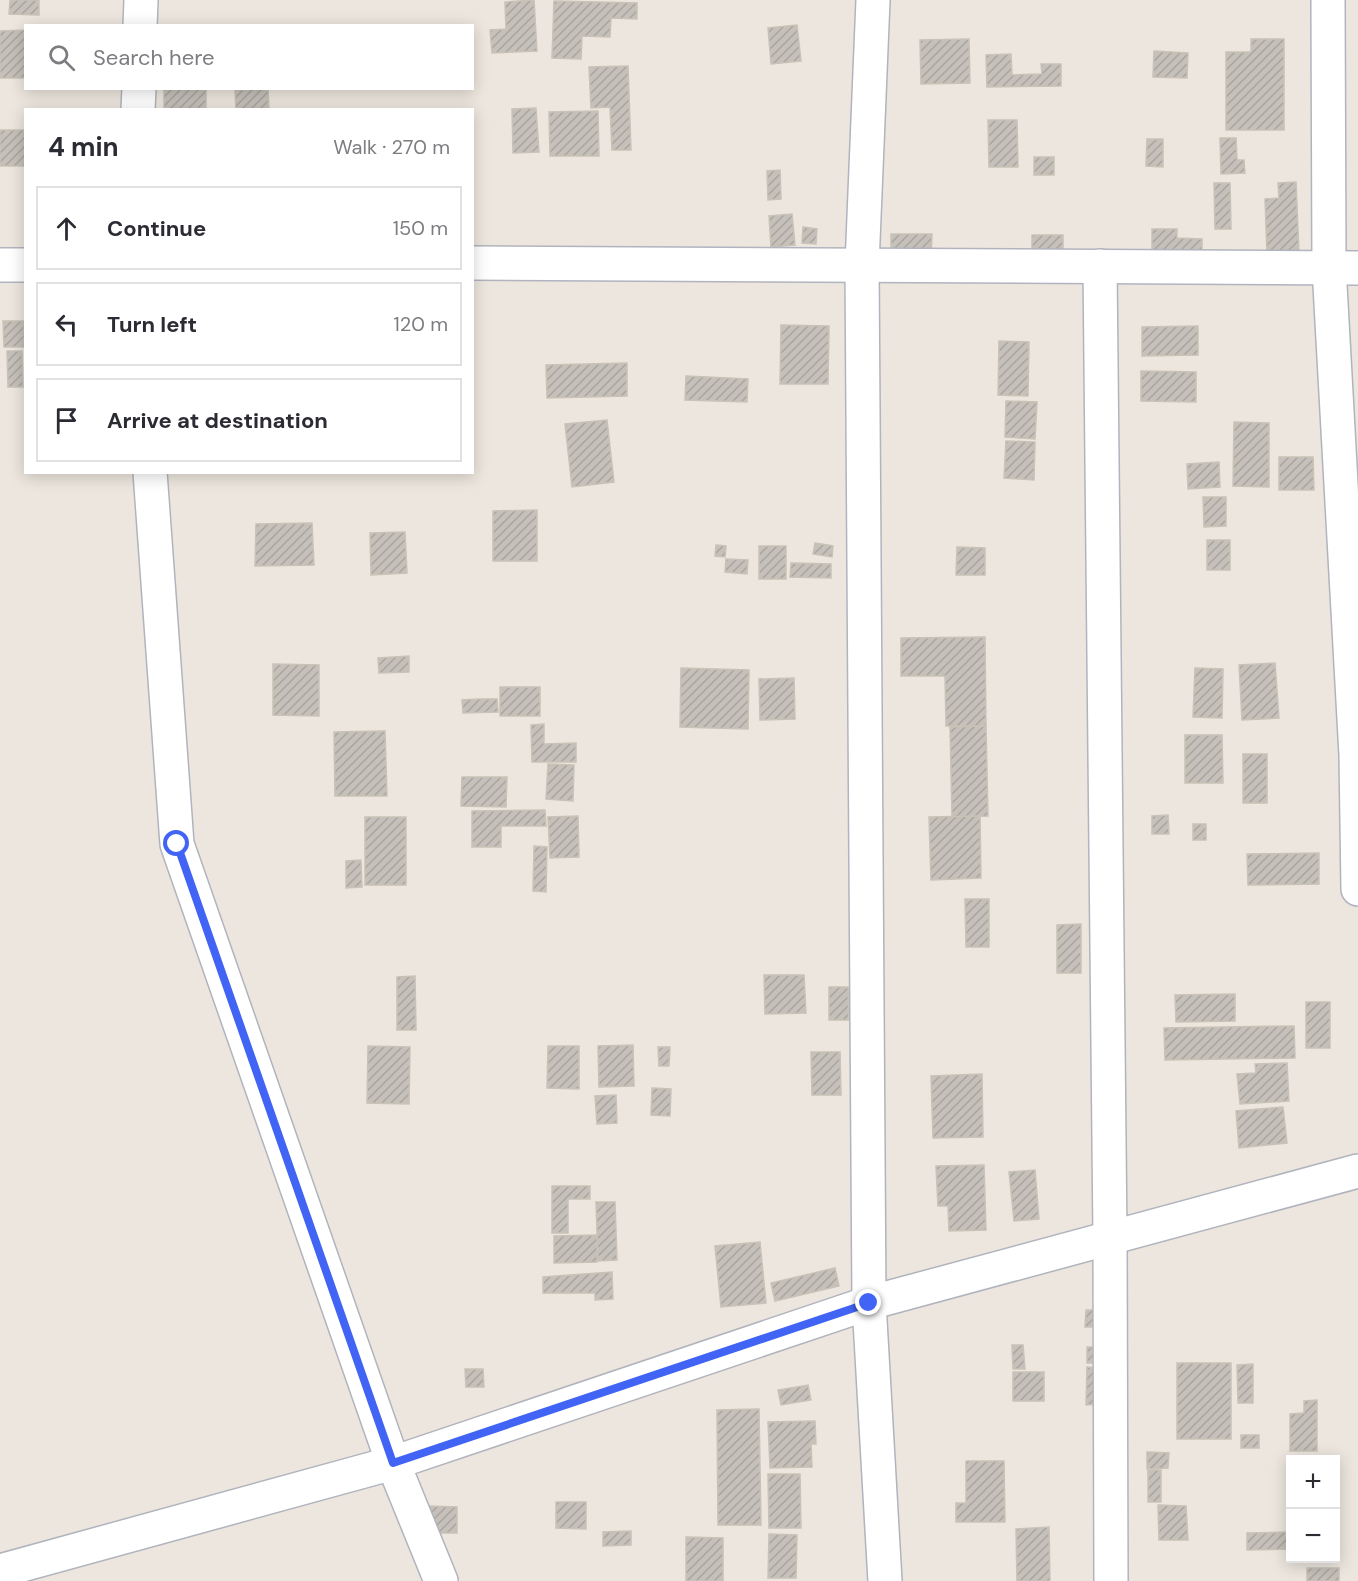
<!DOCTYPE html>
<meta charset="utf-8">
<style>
body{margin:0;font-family:"DM Sans",sans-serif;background:#f2f2f3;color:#2b2b33}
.controls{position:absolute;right:18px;bottom:18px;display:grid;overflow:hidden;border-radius:0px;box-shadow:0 3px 15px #0003}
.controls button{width:54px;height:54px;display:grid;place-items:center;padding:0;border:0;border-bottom:2px solid #e1e1e2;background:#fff;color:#2b2b33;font:30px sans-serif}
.stop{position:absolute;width:18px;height:18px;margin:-14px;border:4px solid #4264f5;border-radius:50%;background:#fff}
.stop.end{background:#4264f5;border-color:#fff;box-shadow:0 2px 6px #0008}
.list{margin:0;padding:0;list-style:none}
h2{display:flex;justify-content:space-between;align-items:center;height:78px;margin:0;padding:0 24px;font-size:26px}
h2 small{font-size:20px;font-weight:400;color:#7c7c81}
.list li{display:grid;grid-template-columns:39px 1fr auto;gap:18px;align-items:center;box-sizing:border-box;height:84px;margin:0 12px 12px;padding:0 12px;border:2px solid #e1e1e2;border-radius:0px}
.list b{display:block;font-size:22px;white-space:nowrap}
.list em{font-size:20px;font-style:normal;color:#7c7c81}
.icon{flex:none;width:33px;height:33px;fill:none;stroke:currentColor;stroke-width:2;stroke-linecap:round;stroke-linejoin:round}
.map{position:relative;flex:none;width:1358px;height:1581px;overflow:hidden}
.search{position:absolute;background:#fff;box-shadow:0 3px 15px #0003;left:24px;top:24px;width:450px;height:66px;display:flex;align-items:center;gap:15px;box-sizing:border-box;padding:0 21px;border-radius:0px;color:#7c7c81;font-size:22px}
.panel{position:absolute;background:#fff;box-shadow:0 3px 15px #0003;left:24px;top:108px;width:450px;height:366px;border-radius:0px}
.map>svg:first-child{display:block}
</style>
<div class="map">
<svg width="1358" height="1581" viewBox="0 0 1358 1581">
<defs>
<pattern id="building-hatch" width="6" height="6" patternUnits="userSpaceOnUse" patternTransform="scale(1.5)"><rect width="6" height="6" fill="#c5c0b9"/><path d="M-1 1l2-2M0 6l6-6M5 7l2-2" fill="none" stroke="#a9a59f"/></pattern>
</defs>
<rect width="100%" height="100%" fill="#ece6de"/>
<g fill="url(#building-hatch)" stroke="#c8c2b7" stroke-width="1.5">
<polygon points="10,0 39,0 39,15 9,14"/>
<polygon points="534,0 537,51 492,53 490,30 506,29 505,2"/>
<polygon points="554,1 637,3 637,19 611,18 610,37 582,36 581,59 552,58"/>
<polygon points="797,25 801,61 771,64 768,28"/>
<polygon points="26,30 26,78 0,78 0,31"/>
<polygon points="969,39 970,83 921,84 920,40"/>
<polygon points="1251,39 1284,39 1284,130 1226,130 1226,52 1251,52"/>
<polygon points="1154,51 1188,53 1187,78 1153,77"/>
<polygon points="1011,54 1012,75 1042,74 1041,64 1061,64 1061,86 987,87 986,55"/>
<polygon points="628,66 631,150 612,150 610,107 591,108 589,67"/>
<rect x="164" y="88" width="42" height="22"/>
<polygon points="268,89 269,110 236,110 235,90"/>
<polygon points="536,108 539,152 513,153 512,109"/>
<polygon points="598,111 599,156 550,156 549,112"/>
<polygon points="988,120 1017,120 1018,167 989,167"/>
<rect x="0" y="130" width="26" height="36"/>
<polygon points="1220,138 1236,138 1237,160 1244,160 1245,173 1221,174"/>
<polygon points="1147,139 1163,139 1163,167 1146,166"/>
<rect x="1034" y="157" width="20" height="18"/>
<polygon points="780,170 781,199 768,200 767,171"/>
<polygon points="1296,182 1299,253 1267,254 1265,199 1279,198 1278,183"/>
<polygon points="1214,183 1230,183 1231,229 1215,229"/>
<polygon points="792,214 795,245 771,247 769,216"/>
<polygon points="803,227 817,229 816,244 802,243"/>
<polygon points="1152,229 1177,229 1177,238 1202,239 1202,262 1152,262"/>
<polygon points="891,234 932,234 931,259 891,259"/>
<rect x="1032" y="235" width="31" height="24"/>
<polygon points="3,321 24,321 24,347 4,347"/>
<polygon points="781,325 829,326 828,384 780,384"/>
<polygon points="1198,326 1198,355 1142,356 1142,327"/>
<polygon points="999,341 1029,342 1028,396 998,395"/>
<polygon points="7,351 22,351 23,387 8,387"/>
<polygon points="627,363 627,396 547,398 546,365"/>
<polygon points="1141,371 1196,372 1196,402 1141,401"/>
<polygon points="686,376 748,379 747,402 685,400"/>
<polygon points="1006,401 1037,402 1035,439 1005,437"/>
<polygon points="607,420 614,482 572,487 565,424"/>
<polygon points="1234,422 1269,423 1269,487 1233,486"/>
<polygon points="1006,441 1035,442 1034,480 1004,478"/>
<polygon points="1279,457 1313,457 1314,490 1279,490"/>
<polygon points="1219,462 1220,487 1188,489 1187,464"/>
<polygon points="1203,497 1226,497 1226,526 1204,527"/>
<polygon points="537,510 537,561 493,561 493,511"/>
<polygon points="312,523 314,565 255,566 256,524"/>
<polygon points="405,532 407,573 371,575 370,533"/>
<rect x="1207" y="540" width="23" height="30"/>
<polygon points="815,543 833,546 832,557 813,554"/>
<polygon points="716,545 726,546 725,557 715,556"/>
<rect x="759" y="546" width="27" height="33"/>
<polygon points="957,547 985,548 985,575 956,575"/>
<polygon points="726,559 748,560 747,574 725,572"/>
<polygon points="791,563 831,564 831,578 790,577"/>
<polygon points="985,637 986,726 946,726 945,676 901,676 901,638"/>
<polygon points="409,656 409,672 379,673 378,658"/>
<polygon points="1275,663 1279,718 1242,720 1239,665"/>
<polygon points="273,664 319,665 319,716 273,715"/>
<polygon points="681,668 749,670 748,729 680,727"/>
<polygon points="1195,668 1223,669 1222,718 1193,717"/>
<polygon points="794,678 795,719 760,720 759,679"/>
<rect x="500" y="687" width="40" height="29"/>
<polygon points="479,699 497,699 498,712 463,713 462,700"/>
<polygon points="544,724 544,744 576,743 576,762 532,762 531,725"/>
<polygon points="986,726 988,816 952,817 950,727"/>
<polygon points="385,731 387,796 335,796 334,732"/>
<polygon points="1185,735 1222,735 1223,783 1185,783"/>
<rect x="1243" y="754" width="24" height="49"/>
<polygon points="548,764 574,765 573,801 546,799"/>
<polygon points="462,777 507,777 506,807 461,806"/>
<polygon points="545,810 546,826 501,826 501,847 472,847 472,811"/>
<polygon points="1168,815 1169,834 1152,834 1152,816"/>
<polygon points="578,816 579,857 550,858 548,817"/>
<polygon points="980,816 981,878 931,880 929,817"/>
<rect x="365" y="817" width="41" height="68"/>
<rect x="1193" y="824" width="13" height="16"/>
<polygon points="534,846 547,847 546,892 533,891"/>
<polygon points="1319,853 1319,884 1248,885 1247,854"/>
<polygon points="361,860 362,887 346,888 346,861"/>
<polygon points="965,899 989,899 989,947 966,947"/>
<polygon points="1081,924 1081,973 1057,973 1057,925"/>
<polygon points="764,975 804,975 806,1013 765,1014"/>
<polygon points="415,976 416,1030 397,1030 397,977"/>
<polygon points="829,987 848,987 849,1020 829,1020"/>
<polygon points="1235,994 1235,1021 1176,1022 1175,995"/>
<rect x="1306" y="1002" width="24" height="46"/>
<polygon points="1294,1026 1295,1058 1165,1060 1164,1028"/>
<polygon points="633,1045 634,1086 599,1087 598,1046"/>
<polygon points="368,1046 410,1047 409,1104 367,1103"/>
<polygon points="548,1046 579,1046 579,1089 547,1088"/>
<polygon points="658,1047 670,1047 669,1066 659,1066"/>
<polygon points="811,1052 840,1052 841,1095 812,1095"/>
<polygon points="1287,1063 1289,1101 1240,1104 1237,1074 1256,1073 1255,1064"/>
<polygon points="982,1074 983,1137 933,1138 931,1076"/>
<polygon points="652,1088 671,1089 670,1116 651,1115"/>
<polygon points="616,1095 617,1123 597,1124 595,1096"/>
<polygon points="1283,1107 1287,1143 1239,1148 1236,1111"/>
<polygon points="984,1165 986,1230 949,1231 948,1206 938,1206 936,1166"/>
<polygon points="1035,1170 1039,1219 1014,1221 1009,1172"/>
<polygon points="552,1186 590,1186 590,1199 568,1199 568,1233 552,1233"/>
<polygon points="596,1202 615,1202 617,1260 598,1261"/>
<polygon points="597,1235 597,1262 554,1263 554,1236"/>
<polygon points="760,1242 766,1303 721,1307 715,1246"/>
<polygon points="835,1268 839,1286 775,1301 771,1283"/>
<polygon points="612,1272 613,1299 595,1300 595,1293 543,1293 543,1277"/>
<polygon points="1086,1310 1101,1310 1101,1327 1085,1327"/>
<polygon points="1012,1345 1023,1345 1025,1369 1013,1369"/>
<rect x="1087" y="1347" width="13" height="16"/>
<rect x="1177" y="1363" width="54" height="76"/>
<polygon points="1253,1364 1253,1403 1238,1403 1237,1365"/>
<polygon points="1087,1367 1100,1368 1100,1404 1086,1405"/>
<polygon points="465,1369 483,1369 484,1387 466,1387"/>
<rect x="1013" y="1372" width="31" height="29"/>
<polygon points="808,1385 811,1400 781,1405 778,1390"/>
<polygon points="1317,1400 1317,1451 1290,1451 1290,1414 1304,1413 1304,1401"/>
<polygon points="759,1409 761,1525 718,1525 717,1410"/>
<polygon points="815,1421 816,1444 811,1444 812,1467 770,1468 768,1422"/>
<rect x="1241" y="1435" width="18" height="13"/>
<polygon points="1147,1452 1169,1453 1168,1468 1147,1469"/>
<polygon points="966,1461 1004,1461 1005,1522 956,1522 956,1503 966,1503"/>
<rect x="1148" y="1470" width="13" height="32"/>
<polygon points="768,1474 800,1474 801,1528 769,1528"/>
<polygon points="556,1502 586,1502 586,1529 556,1528"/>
<polygon points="1158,1505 1186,1506 1188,1540 1159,1540"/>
<polygon points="427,1506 457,1507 457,1533 427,1533"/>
<polygon points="1049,1527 1050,1581 1017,1581 1016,1529"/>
<polygon points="631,1531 631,1545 603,1546 603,1532"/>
<polygon points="1290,1532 1290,1549 1247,1550 1247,1533"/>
<polygon points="769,1534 797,1535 796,1578 768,1578"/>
<polygon points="686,1537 723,1538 723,1581 686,1581"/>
<rect x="1307" y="1568" width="32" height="13"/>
</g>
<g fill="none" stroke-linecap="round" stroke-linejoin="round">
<defs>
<g id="minor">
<polyline points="873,0 862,265 869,1303 885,1581"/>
<polyline points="1328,0 1329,267 1356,755 1358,889"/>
<polyline points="140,26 141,0"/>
<polyline points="138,110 139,88"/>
<polyline points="472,263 1358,268"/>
<polyline points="0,265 26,265"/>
<polyline points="1100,266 1110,1238 1111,1581"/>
<polyline points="150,472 177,844 393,1463 441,1581"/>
<polyline points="0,1571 393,1463 869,1303 1358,1171"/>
</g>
</defs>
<use href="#minor" stroke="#b1b4be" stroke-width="36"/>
<use href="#minor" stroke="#fff" stroke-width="33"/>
</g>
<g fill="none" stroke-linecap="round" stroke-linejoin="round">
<polyline stroke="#4264f5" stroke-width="8" points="177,844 393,1463 869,1303"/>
</g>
</svg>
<div class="controls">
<button>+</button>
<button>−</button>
</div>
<div class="stop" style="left:177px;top:844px"></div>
<div class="stop end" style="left:869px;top:1303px"></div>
<div class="search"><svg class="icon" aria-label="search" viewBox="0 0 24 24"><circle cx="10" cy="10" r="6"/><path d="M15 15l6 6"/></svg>Search here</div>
<section class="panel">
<h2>4 min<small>Walk · 270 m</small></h2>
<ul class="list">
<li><svg class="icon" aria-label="ahead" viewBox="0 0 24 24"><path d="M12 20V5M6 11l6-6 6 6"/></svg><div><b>Continue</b></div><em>150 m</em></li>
<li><svg class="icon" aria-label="left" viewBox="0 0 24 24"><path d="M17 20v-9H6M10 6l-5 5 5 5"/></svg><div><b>Turn left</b></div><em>120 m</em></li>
<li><svg class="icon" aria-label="arrive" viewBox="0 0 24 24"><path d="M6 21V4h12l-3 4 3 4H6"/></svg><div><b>Arrive at destination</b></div></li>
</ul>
</section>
</div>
